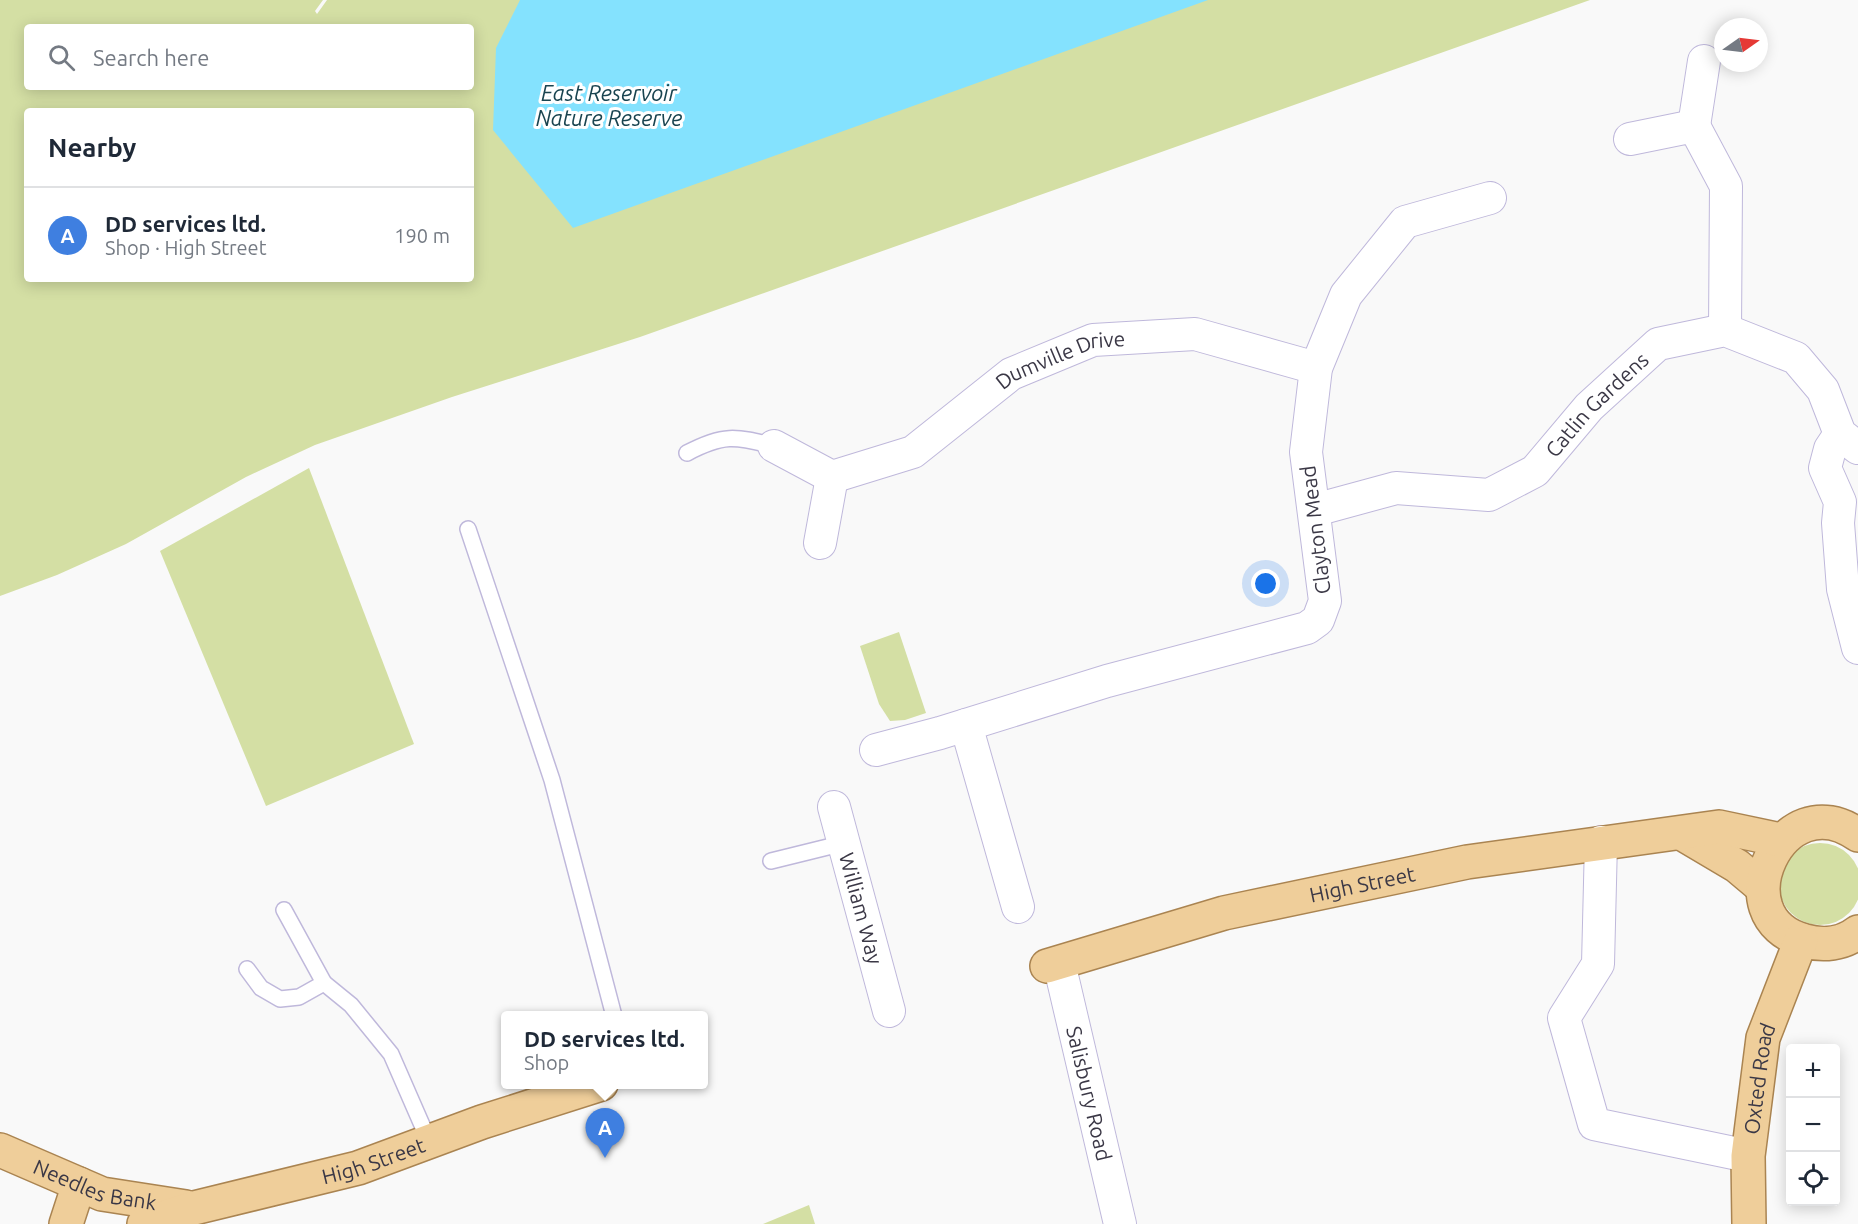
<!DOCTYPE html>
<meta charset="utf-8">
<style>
body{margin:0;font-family:Ubuntu,sans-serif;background:#f6f6f7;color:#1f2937}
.controls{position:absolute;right:18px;bottom:18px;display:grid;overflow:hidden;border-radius:6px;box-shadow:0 3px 15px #0003}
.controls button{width:54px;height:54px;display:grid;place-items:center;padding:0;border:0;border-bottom:2px solid #e0e1e3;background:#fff;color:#1f2937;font:30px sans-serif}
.compass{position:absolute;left:1714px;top:18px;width:54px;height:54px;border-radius:50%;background:#fff;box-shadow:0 3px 15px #0003;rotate:76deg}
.you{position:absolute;left:1266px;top:584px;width:21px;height:21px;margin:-15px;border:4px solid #fff;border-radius:50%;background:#1a73e8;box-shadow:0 0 0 9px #1a73e833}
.badge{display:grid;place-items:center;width:39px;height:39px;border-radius:50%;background:#2d757f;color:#fff;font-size:20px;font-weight:700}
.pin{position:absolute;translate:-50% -50px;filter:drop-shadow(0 2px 3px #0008)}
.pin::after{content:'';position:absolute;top:32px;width:21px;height:18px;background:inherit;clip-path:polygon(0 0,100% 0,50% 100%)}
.popup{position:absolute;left:501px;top:1011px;width:207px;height:78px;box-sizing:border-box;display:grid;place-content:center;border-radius:6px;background:#fff;filter:drop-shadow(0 2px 4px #0005);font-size:20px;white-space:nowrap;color:#747a83}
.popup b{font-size:22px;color:#1f2937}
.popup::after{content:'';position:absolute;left:50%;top:100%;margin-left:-12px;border:12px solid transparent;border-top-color:#fff}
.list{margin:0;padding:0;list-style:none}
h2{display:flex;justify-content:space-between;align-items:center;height:78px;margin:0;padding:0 24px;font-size:26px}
h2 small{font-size:20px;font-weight:400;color:#747a83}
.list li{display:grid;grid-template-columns:39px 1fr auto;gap:18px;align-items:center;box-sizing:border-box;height:96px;padding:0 24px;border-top:2px solid #e0e1e3}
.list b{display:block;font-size:22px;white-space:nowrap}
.list p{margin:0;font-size:20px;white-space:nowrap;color:#747a83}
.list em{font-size:20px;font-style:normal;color:#747a83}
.icon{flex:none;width:33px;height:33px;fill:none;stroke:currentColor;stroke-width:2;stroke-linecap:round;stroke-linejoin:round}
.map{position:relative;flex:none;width:1858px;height:1224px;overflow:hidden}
.search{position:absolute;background:#fff;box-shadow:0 3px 15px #0003;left:24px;top:24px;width:450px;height:66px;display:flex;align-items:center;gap:15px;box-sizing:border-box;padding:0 21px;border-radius:6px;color:#747a83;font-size:22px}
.panel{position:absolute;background:#fff;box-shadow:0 3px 15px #0003;left:24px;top:108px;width:450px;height:174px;border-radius:6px}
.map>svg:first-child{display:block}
</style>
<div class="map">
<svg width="1858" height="1224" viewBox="0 0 1858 1224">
<rect width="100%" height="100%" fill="#f9f9f9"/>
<g fill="#d4dfa4" fill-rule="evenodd">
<path d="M0,0H323L315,11L317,14L327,0H1590L640,337L452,397L315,445L246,477L126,544L57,575L0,596ZM27,27H471V87H27ZM27,111H471V279H27Z"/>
<polygon points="309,468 414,744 266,806 160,551"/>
<polygon points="899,632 926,713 905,720 890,721 879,704 860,646"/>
<circle cx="1820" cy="884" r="41"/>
<polygon points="809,1205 815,1224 763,1224"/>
</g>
<polygon fill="#84e2fe" points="520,0 1208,0 573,228 493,130 496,48"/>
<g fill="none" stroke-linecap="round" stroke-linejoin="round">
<defs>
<g id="lane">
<path d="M687,453C723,434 735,436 774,446"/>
<polyline points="468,529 552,780 614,1016"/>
<polyline points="771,861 844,843"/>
<polyline points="284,910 324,983 351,1005 391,1054 429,1141"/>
<polyline points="247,969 261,988 280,999 299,997 324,983"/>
</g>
<g id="street">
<polyline points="1694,126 1704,61"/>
<polyline points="1630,139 1694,126 1726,186 1725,330"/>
<polyline points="1840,434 1830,449 1825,468 1840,502 1838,523 1843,589 1858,648"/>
<path id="s1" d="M774,446L832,477L913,452L1011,374L1093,340L1195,334L1316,368"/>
<path id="s2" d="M1315,510L1396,488L1489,495L1535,471L1589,407L1658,344L1725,330L1796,358L1823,390L1840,434L1858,448"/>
<polyline points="820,543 832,477"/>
<polyline points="966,725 1018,907"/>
<polyline points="876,750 940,733 1107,681 1307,628 1318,620 1325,601 1306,452 1316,368 1346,295 1405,222 1490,198"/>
<path id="s3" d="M834,807L889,1011"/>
<polyline points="1601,842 1598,964 1564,1018 1594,1124 1748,1156"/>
<path id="s4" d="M1059,963L1120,1224"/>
</g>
<g id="primary">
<polyline points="1683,834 1737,866 1762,887"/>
<path d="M1858,835C1782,780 1718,918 1805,941C1823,946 1843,944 1858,932"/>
<path id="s5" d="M1047,966L1224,913L1467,862L1719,827L1781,840"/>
<path id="s6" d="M0,1150L102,1194L186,1207"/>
<polyline points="66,1224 79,1184"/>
<path id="s7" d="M144,1224L194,1208L358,1168L482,1122L601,1084"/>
<path id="s8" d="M1749,1224L1748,1156L1763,1038L1801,940"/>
</g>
</defs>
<use href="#lane" stroke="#bfb8db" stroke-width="18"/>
<use href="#street" stroke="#bfb8db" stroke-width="34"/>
<use href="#primary" stroke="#aa8451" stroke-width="36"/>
<use href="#lane" stroke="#fff" stroke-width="15"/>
<use href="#street" stroke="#fff" stroke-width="32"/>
<use href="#primary" stroke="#efce9a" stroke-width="33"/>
</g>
<g text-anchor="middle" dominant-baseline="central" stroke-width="6" stroke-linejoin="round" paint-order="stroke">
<g font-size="21" fill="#3b3846" stroke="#fff">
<text stroke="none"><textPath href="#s1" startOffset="328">Dumville Drive</textPath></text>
<text stroke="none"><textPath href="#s2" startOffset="320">Catlin Gardens</textPath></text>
<text transform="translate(1315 530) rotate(-97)">Clayton Mead</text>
<text stroke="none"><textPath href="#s5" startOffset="326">High Street</textPath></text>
<text stroke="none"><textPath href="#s3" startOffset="105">William Way</textPath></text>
<text stroke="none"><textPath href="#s8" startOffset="146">Oxted Road</textPath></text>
<text stroke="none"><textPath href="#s4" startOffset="134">Salisbury Road</textPath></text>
<text stroke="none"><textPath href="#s7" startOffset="238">High Street</textPath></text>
<text stroke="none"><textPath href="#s6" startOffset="102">Needles Bank</textPath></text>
</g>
<g font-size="22" font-style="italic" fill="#194450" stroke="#fff">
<text x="609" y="92">East Reservoir<tspan x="609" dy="25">Nature Reserve</tspan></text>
</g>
</g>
</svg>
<div class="controls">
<button>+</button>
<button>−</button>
<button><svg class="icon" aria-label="locate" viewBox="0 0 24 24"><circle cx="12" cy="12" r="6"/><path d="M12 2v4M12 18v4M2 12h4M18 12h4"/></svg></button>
</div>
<svg class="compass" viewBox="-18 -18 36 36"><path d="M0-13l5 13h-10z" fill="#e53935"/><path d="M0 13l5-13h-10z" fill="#747a83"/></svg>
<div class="you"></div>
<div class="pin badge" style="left:605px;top:1158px;background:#3f7fe0">A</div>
<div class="popup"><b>DD services ltd.</b>Shop</div>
<div class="search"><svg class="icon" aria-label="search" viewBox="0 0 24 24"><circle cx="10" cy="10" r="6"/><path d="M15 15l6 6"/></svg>Search here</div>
<section class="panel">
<h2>Nearby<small></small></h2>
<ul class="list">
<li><span class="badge" style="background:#3f7fe0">A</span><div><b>DD services ltd.</b><p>Shop · High Street</p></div><em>190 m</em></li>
</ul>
</section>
</div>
